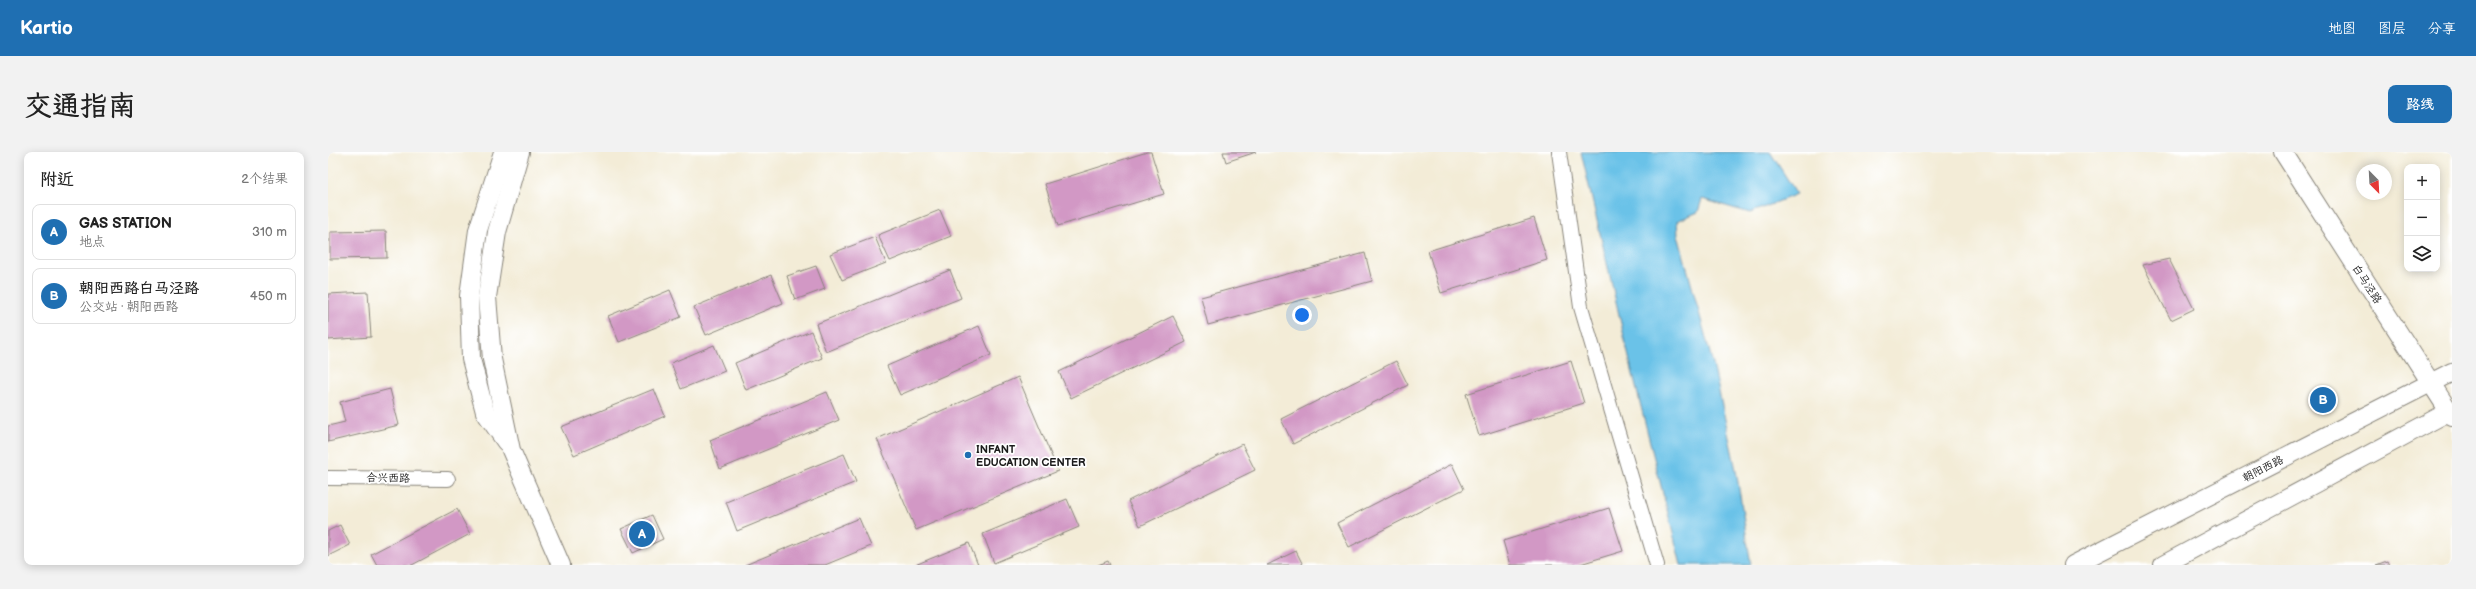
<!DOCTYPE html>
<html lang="zh">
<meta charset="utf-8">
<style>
body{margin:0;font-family:"Balsamiq Sans","LXGW WenKai TC",sans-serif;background:#f2f2f2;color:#222}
.controls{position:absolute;right:12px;top:12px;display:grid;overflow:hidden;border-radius:8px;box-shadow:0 2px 10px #0003}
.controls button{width:36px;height:36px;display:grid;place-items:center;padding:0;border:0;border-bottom:1px solid #e0e0e0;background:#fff;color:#222;font:20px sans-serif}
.compass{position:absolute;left:2028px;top:12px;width:36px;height:36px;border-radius:50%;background:#fff;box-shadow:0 2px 10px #0003;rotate:156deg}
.you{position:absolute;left:974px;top:163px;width:14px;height:14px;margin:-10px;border:3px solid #fff;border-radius:50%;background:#1a73e8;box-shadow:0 0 0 6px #1a73e833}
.badge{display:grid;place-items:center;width:26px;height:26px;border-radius:50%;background:#1f6fb2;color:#fff;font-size:13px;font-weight:700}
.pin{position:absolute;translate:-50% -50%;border:2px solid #fff;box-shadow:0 1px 4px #0006}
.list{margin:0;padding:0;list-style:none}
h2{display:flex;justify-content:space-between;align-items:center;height:52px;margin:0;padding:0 16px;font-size:17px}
h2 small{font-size:13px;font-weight:400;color:#767676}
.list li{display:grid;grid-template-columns:26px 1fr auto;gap:12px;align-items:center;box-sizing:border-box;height:56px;margin:0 8px 8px;padding:0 8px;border:1px solid #e0e0e0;border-radius:8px}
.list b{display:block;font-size:15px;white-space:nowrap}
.list p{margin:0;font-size:13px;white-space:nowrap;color:#767676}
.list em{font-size:13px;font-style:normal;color:#767676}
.icon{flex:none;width:22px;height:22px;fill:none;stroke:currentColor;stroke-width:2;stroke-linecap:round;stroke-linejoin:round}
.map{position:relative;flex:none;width:2124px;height:413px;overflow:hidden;border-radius:8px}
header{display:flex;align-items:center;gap:24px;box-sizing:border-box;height:56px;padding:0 20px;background:#1f6fb2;color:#fff}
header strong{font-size:19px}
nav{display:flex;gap:22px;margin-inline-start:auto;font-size:14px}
.intro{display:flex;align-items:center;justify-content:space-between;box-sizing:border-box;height:96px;padding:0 24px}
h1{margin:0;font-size:28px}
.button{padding:10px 18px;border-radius:8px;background:#1f6fb2;color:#fff;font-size:14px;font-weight:700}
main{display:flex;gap:24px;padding:0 24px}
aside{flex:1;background:#fff;border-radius:8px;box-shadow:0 2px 10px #0003}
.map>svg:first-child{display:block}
</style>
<header>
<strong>Kartio</strong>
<nav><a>地图</a><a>图层</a><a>分享</a></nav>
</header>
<div class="intro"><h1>交通指南</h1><a class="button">路线</a></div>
<main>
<aside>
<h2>附近<small>2个结果</small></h2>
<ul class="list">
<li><span class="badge">A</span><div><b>GAS STATION</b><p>地点</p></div><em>310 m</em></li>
<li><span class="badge">B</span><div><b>朝阳西路白马泾路</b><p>公交站 · 朝阳西路</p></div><em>450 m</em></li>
</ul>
</aside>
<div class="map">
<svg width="2124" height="413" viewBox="0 0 2124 413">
<rect width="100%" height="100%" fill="#fff"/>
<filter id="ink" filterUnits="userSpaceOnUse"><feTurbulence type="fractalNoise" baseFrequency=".025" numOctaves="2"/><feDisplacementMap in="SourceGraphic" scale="8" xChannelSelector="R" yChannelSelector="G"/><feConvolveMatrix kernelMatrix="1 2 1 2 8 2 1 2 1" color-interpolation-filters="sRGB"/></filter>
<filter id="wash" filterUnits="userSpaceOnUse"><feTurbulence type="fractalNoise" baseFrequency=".012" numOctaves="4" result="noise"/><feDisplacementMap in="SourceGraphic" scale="16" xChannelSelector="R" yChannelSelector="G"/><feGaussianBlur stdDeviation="0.9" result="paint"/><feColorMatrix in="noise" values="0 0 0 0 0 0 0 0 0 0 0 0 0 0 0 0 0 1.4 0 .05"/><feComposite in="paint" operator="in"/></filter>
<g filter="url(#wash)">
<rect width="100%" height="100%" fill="#f3ecd7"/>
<polygon fill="#6bc2e8" stroke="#446f82" points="1253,0 1442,0 1469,42 1422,61 1374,47 1370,60 1349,69 1350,83 1385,212 1408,318 1423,413 1353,413 1306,227"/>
<g id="blocks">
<g fill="#d298c5">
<polygon points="819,0 823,0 836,42 730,74 717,32"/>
<polygon points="895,0 928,0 898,10"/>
<polygon points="612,58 623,84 562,109 550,83"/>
<polygon points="1206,66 1219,108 1113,141 1100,99"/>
<polygon points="58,79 59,106 2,107 2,80"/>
<polygon points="547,85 558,111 514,128 502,102"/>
<polygon points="1037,101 1044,129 880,173 873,145"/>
<polygon points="1841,107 1866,157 1843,168 1815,113"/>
<polygon points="488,114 497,137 467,148 459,124"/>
<polygon points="622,118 633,146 498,200 488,172"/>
<polygon points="443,123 455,151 378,183 366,155"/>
<polygon points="342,138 353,165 291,190 280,164"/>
<polygon points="40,140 43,185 0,188 0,142"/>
<polygon points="845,164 858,190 743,246 731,220"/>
<polygon points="651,174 663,203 572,243 559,214"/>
<polygon points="483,179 494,206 418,238 407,211"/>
<polygon points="386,193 397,219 353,237 343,211"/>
<polygon points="1068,209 1080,233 965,292 953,267"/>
<polygon points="1243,209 1256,251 1151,284 1138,242"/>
<polygon points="690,225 730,319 588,378 549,287"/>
<polygon points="62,237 71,273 0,290 0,274 17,270 12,250"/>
<polygon points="326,237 337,264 246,303 233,275"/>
<polygon points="499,240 511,268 392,317 382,288"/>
<polygon points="914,292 927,318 812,374 800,349"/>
<polygon points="516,302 528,330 409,379 398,350"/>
<polygon points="1124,312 1136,337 1021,395 1009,371"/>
<polygon points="739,347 751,375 666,411 655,382"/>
<polygon points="1281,356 1295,399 1249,413 1182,413 1175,389"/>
<polygon points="129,357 142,382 84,413 49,413 43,402"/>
<polygon points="324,363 335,387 305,401 293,377"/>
<polygon points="531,366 543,394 497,413 417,413"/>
<polygon points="12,373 22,393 0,404 0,379"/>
<polygon points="641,391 650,413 587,413"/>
<polygon points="968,399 975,413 939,413"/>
<polygon points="780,409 782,413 770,413"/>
<polygon points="2059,409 2061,413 2048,413"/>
</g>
</g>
</g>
<g filter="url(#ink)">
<use href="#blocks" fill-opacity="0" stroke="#88847a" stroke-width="1"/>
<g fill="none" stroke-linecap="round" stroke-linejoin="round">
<defs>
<g id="minor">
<polyline points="1231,0 1253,155 1329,413"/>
<polyline points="0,326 120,327"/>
</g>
<g id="major">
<polyline points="175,0 150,78 141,144 143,207 157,260 178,290"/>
<polyline points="192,0 169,80 159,145 164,207 183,298 233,413"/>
<polyline points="1955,0 2124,264"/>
<polyline points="1745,413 2124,220"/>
<polyline points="1835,413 2124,258"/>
</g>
</defs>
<use href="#minor" stroke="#88847a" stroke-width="16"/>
<use href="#major" stroke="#88847a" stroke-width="20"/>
<use href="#minor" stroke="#fff" stroke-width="14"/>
<use href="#major" stroke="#fff" stroke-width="18"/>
</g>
</g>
<circle fill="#1f6fb2" stroke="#fff" stroke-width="1.5" cx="640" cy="303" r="4"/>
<g text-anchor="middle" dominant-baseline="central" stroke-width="3.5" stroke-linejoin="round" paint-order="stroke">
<g font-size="11" fill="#1c1c1c" stroke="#fff">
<text transform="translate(2039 132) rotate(57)">白马泾路</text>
<text transform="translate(1935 317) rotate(-27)">朝阳西路</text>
<text transform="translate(60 326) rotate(1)">合兴西路</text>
</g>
<g font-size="11" font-weight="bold" fill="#1c1c1c" stroke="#fff" text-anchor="start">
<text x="648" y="297">INFANT<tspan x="648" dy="13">EDUCATION CENTER</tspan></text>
</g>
</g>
</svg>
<div class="controls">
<button>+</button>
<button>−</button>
<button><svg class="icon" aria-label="layers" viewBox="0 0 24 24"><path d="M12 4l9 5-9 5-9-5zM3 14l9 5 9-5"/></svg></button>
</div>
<svg class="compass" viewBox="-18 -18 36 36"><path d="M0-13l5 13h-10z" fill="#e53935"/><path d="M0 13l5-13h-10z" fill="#767676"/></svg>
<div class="you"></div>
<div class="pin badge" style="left:314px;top:382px">A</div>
<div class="pin badge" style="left:1995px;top:248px">B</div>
</div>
</main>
